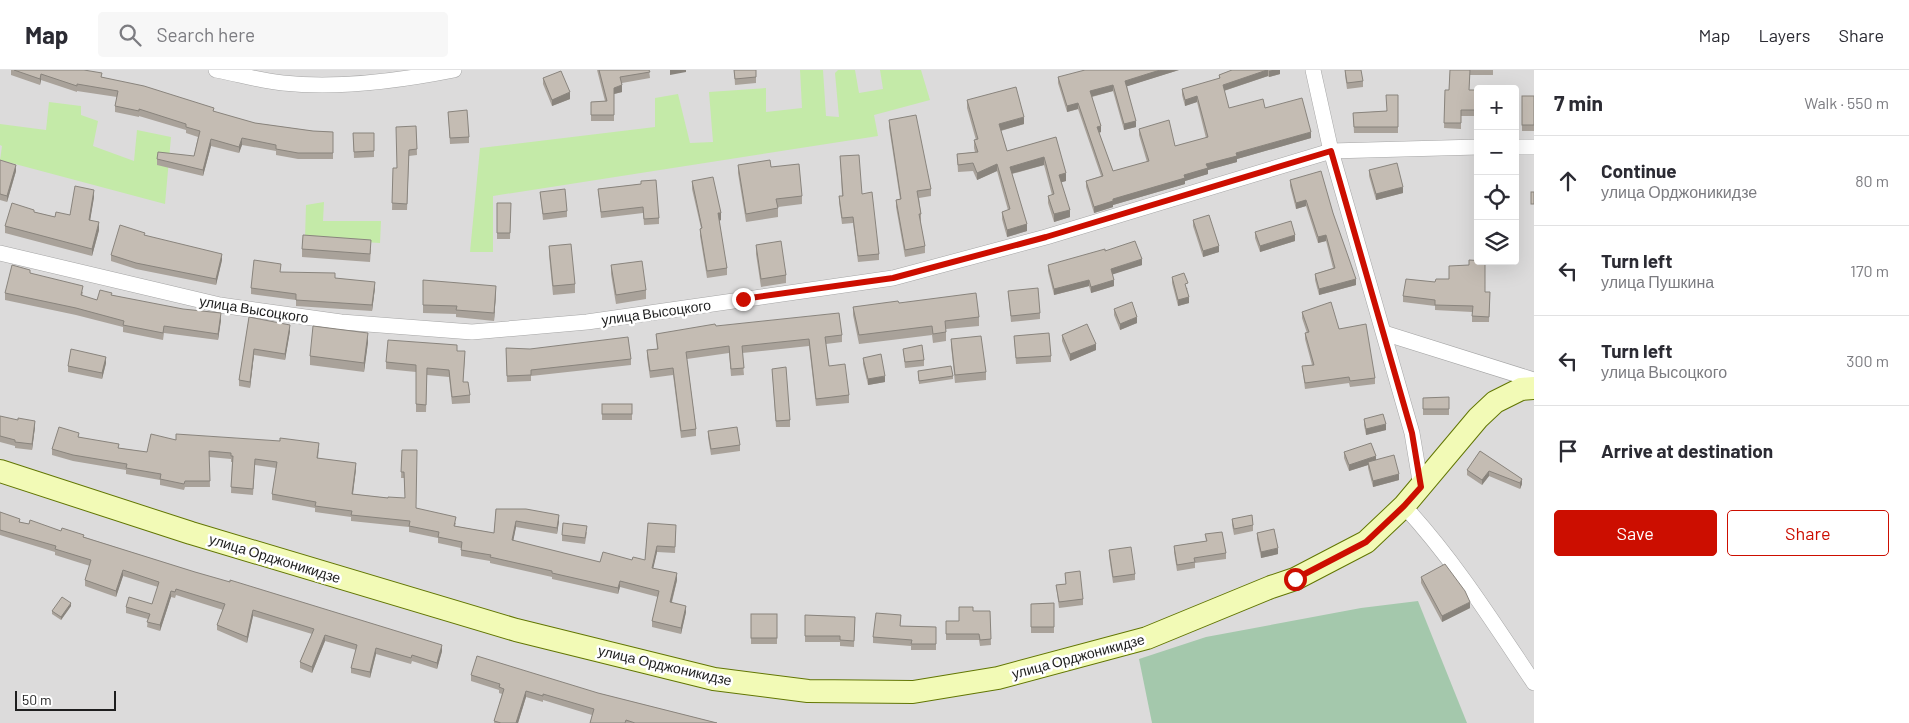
<!DOCTYPE html>
<meta charset="utf-8">
<style>
body{margin:0;font-family:Barlow,sans-serif;background:#f7f7f7;color:#2b2b33}
.controls{position:absolute;right:15px;top:15px;display:grid;overflow:hidden;border-radius:5px;box-shadow:0 5px 20px #0002}
.controls button{width:45px;height:45px;display:grid;place-items:center;padding:0;border:0;border-bottom:1px solid #e1e1e2;background:#fff;color:#2b2b33;font:25px sans-serif}
.scale{position:absolute;left:15px;bottom:12px;width:101px;box-sizing:border-box;padding-left:5px;border:2px solid #1e1e1e;border-top:0;font-size:14px;line-height:18px;white-space:nowrap;color:#1e1e1e;-webkit-text-stroke:4px #fff;paint-order:stroke}
.stop{position:absolute;width:15px;height:15px;margin:-11px;border:4px solid #cc0e00;border-radius:50%;background:#fff}
.stop.end{background:#cc0e00;border-color:#fff;box-shadow:0 1px 5px #0008}
.list{margin:0;padding:0;list-style:none}
h2{display:flex;justify-content:space-between;align-items:center;height:65px;margin:0;padding:0 20px;font-size:21px}
h2 small{font-size:16px;font-weight:400;color:#7c7c81}
.list li{display:grid;grid-template-columns:32px 1fr auto;gap:15px;align-items:center;box-sizing:border-box;height:90px;padding:0 20px;border-top:1px solid #e1e1e2}
.list b{display:block;font-size:19px;white-space:nowrap}
.list p{margin:0;font-size:16px;white-space:nowrap;color:#7c7c81}
.list em{font-size:16px;font-style:normal;color:#7c7c81}
.actions{display:flex;gap:10px;padding:15px 20px}
.actions a{flex:1;padding:11px 0;border:1px solid #cc0e00;border-radius:5px;text-align:center;font-size:18px;color:#cc0e00}
.actions .main{background:#cc0e00;color:#fff}
.icon{flex:none;width:28px;height:28px;fill:none;stroke:currentColor;stroke-width:2;stroke-linecap:round;stroke-linejoin:round}
.map{position:relative;flex:none;width:1534px;height:653px;overflow:hidden}
header{display:flex;align-items:center;gap:30px;box-sizing:border-box;height:70px;padding:0 25px;background:#fff;border-bottom:1px solid #e1e1e2}
header strong{font-size:24px}
nav{display:flex;gap:28px;margin-inline-start:auto;font-size:18px}
.search{width:350px;height:45px;background:#f7f7f7;display:flex;align-items:center;gap:12px;box-sizing:border-box;padding:0 18px;border-radius:5px;color:#7c7c81;font-size:19px}
main{display:flex}
aside{flex:1;background:#fff}
.map>svg:first-child{display:block}
</style>
<header>
<strong>Map</strong>
<div class="search"><svg class="icon" aria-label="search" viewBox="0 0 24 24"><circle cx="10" cy="10" r="6"/><path d="M15 15l6 6"/></svg>Search here</div>
<nav><a>Map</a><a>Layers</a><a>Share</a></nav>
</header>
<main>
<div class="map">
<svg width="1534" height="653" viewBox="0 0 1534 653">
<rect width="100%" height="100%" fill="#efece4"/>
<path fill="#dcdbdb" fill-rule="evenodd" d="M0,0H1534V653H0ZM1478,19H1515V191H1478Z"/>
<g fill="#c4eaa8">
<polygon points="800,0 823,0 826,46 839,47 835,3 838,0 855,0 859,23 883,19 880,0 921,0 930,30 874,45 878,66 493,126 493,182 470,182 480,78 655,57 655,28 678,24 690,73 713,72 709,22 766,18 766,42 802,38"/>
<polygon points="49,32 81,36 81,45 98,51 93,76 134,91 137,60 171,67 165,134 0,90 2,76 0,75 0,54 46,60"/>
<polygon points="324,132 323,151 381,151 380,173 305,168 306,135"/>
</g>
<polygon fill="#a4c8ac" points="1418,531 1467,653 1152,653 1139,589 1206,567 1361,538"/>
<g fill="none" stroke-linecap="round" stroke-linejoin="round">
<defs>
<g id="minor">
<path d="M216,0C238,4 261,11 283,13C339,19 399,11 454,0"/>
<polyline points="1313,0 1331,81 1412,363 1421,417"/>
<polyline points="1515,77 1534,77"/>
<polyline points="0,183 220,235 341,252 472,262 587,252 893,208 1046,167 1331,81 1478,77"/>
<polyline points="1384,263 1534,310"/>
<path d="M1404,436C1454,490 1493,552 1534,613"/>
</g>
<polyline id="secondary" points="0,401 191,463 516,560 714,609 808,621 913,622 998,608 1147,568 1271,517 1295,509 1366,472 1404,436 1478,348 1495,332 1521,319 1534,318"/>
</defs>
<use href="#minor" stroke="#a5a5a5" stroke-width="16"/>
<use href="#secondary" stroke="#627603" stroke-width="24"/>
<use href="#minor" stroke="#fff" stroke-width="15"/>
<use href="#secondary" stroke="#f2fab6" stroke-width="22"/>
</g>
<g fill="#a9a29a">
<polygon points="11,0 84,0 102,7 214,42 255,53 313,61 333,62 333,89 298,89 276,85 276,81 242,75 239,83 211,76 203,106 157,95 157,89 194,86 198,67 186,63 186,60 139,46 139,47 115,42 115,36 117,27 77,21 77,22 41,10 40,15 11,5"/>
<polygon points="597,0 649,0 650,8 622,13 622,22 614,24 614,51 591,51 591,32 605,31"/>
<polygon points="734,0 756,7 756,13 735,15"/>
<polygon points="1179,0 1127,16 1136,57 1124,60 1113,21 1092,27 1101,62 1099,63 1113,101 1147,92 1139,65 1139,59 1175,76 1206,68 1197,32 1185,36 1182,25 1182,19 1219,9 1219,5 1232,0 1280,0 1280,4 1269,7 1268,6 1224,21 1229,38 1265,38 1311,68 1237,89 1237,92 1208,100 1208,104 1185,111 1185,114 1113,135 1113,137 1094,143 1086,117 1086,111 1101,106 1078,39 1067,42 1058,13 1058,7"/>
<polygon points="1345,0 1363,11 1363,17 1347,19 1345,5"/>
<polygon points="1450,0 1493,0 1493,5 1470,5 1469,20 1478,20 1478,46 1461,46 1461,59 1444,58 1445,20 1449,20"/>
<polygon points="543,8 570,29 552,36 543,14"/>
<polygon points="1398,25 1398,63 1354,63 1353,43 1386,41"/>
<rect x="1522" y="26" width="12" height="35"/>
<polygon points="967,30 1024,54 1001,61 1007,81 1056,67 1066,111 1061,112 1070,147 1054,152 1048,133 1048,126 1052,125 1044,95 1012,104 1027,161 1007,167 1002,149 1002,142 1008,140 997,101 977,110 973,101 958,102 957,84 975,82 974,78 974,70 976,70 967,38"/>
<polygon points="448,42 469,67 469,73 450,74"/>
<polygon points="889,50 931,119 931,126 919,128 921,144 921,151 920,151 925,176 925,183 905,187 896,137 896,130 900,129 889,57"/>
<polygon points="416,56 417,85 409,86 407,140 392,140 393,98 397,98"/>
<polygon points="353,63 374,63 374,87 354,88"/>
<polygon points="840,86 862,124 879,184 879,190 858,192 853,153 842,154 839,132 839,126 842,126"/>
<polygon points="0,90 16,101 7,132 0,130"/>
<polygon points="738,95 771,97 802,126 802,134 778,137 778,147 746,152 738,103"/>
<polygon points="1369,100 1403,123 1376,130 1369,106"/>
<polygon points="1290,110 1333,143 1356,215 1319,225 1315,210 1315,204 1333,198 1326,171 1318,173 1306,136 1296,139 1290,116"/>
<polygon points="692,111 721,150 719,151 727,198 727,205 707,208 700,166 700,159 701,158 692,119"/>
<polygon points="641,114 659,148 659,154 644,155 643,143 601,148 598,119"/>
<polygon points="540,122 567,141 567,147 543,150"/>
<polygon points="94,127 90,150 99,160 92,186 5,163 5,156 34,142 55,147 70,145"/>
<polygon points="497,133 511,133 510,169 497,169"/>
<polygon points="1193,150 1219,182 1203,187 1193,156"/>
<polygon points="1255,162 1295,171 1260,182 1255,168"/>
<polygon points="756,175 786,205 786,213 761,217 756,184"/>
<polygon points="549,176 575,214 575,223 553,225 549,185"/>
<polygon points="302,179 371,179 370,192 302,187"/>
<polygon points="111,185 222,190 216,215 136,199 111,191"/>
<polygon points="611,195 646,220 646,229 616,234 611,204"/>
<polygon points="1048,195 1142,195 1112,204 1114,216 1091,223 1089,216 1054,225 1048,201"/>
<polygon points="281,202 335,208 375,218 372,241 296,236 296,230 251,224 251,218"/>
<polygon points="30,203 83,222 82,226 97,230 112,225 221,250 218,270 164,263 163,270 123,262 123,257 76,245 5,230 5,223"/>
<polygon points="1172,207 1188,219 1187,219 1189,233 1178,236 1172,213"/>
<polygon points="423,210 496,223 494,251 456,247 456,244 423,243"/>
<polygon points="1008,221 1040,243 1040,249 1011,252"/>
<polygon points="1485,222 1490,222 1489,252 1472,252 1472,242 1435,240 1435,236 1403,232 1403,226"/>
<polygon points="899,233 979,247 979,256 946,259 946,271 933,273 932,265 859,274 853,245 853,237"/>
<polygon points="1114,239 1137,253 1120,260 1114,245"/>
<polygon points="1302,242 1339,259 1375,308 1375,314 1350,317 1349,313 1305,319 1302,296 1312,295 1305,269 1305,263 1307,263 1302,248"/>
<polygon points="249,247 290,261 285,290 254,285 250,318 239,316 239,310"/>
<polygon points="716,256 842,265 842,272 826,274 829,296 849,325 849,333 816,336 809,276 742,283 744,305 731,306 729,283 687,289 696,359 696,366 681,368 673,305 650,308 647,287 647,280 657,279 656,264"/>
<polygon points="1062,265 1096,280 1070,291 1062,271"/>
<polygon points="1014,266 1051,286 1051,292 1016,294"/>
<polygon points="951,269 986,302 986,310 955,313 951,276"/>
<polygon points="368,272 364,302 310,295 310,286"/>
<polygon points="506,278 631,289 631,295 531,306 531,311 507,312"/>
<polygon points="903,279 924,290 924,296 905,298"/>
<polygon points="457,281 465,288 463,312 470,325 470,333 452,334 449,307 427,305 426,342 416,342 416,302 386,299 386,292"/>
<polygon points="863,288 885,312 868,315 863,294"/>
<polygon points="106,293 102,309 68,302 68,296"/>
<polygon points="772,299 790,350 790,357 776,357"/>
<polygon points="918,301 953,306 953,309 919,314"/>
<polygon points="1449,327 1449,345 1423,345 1423,328"/>
<rect x="602" y="334" width="30" height="16"/>
<polygon points="0,346 35,357 32,380 15,378 15,376 0,372"/>
<polygon points="1364,349 1386,360 1366,365 1364,355"/>
<polygon points="708,361 740,375 740,381 711,385 708,367"/>
<polygon points="79,367 119,378 147,382 176,370 319,379 318,388 356,399 353,424 388,428 405,428 404,408 401,408 402,380 416,438 456,453 455,456 494,463 496,439 559,451 557,464 516,457 513,471 600,492 632,490 645,490 648,453 676,461 675,483 657,482 653,498 677,510 672,532 686,542 681,564 652,557 652,551 658,527 620,517 618,524 552,509 552,507 490,493 490,491 461,486 461,478 438,473 438,468 409,462 409,457 351,451 351,447 315,442 315,438 272,430 272,424 276,398 255,395 253,425 231,423 232,392 231,392 231,389 209,387 210,417 185,417 184,420 160,415 160,410 126,404 126,400 73,391 52,385 52,379"/>
<polygon points="1480,381 1522,414 1520,419 1489,406 1482,415 1467,405 1467,400"/>
<polygon points="1344,382 1376,390 1399,410 1373,417 1368,398 1368,395 1349,401 1344,388"/>
<polygon points="0,442 20,452 84,467 442,581 437,599 412,591 411,594 376,584 370,608 351,603 351,598 356,580 325,571 312,603 300,598 300,592 312,564 253,546 247,573 217,560 217,555 223,540 176,525 175,528 171,527 160,561 147,557 148,549 126,543 126,537 152,534 158,517 123,506 116,527 85,516 85,510 90,496 55,485 55,482 0,465"/>
<polygon points="1232,449 1253,455 1253,461 1234,465 1232,455"/>
<polygon points="587,462 585,474 562,471 562,465"/>
<polygon points="1257,463 1278,484 1261,488 1257,469"/>
<polygon points="1205,464 1226,483 1226,489 1195,493 1195,498 1177,501 1174,482 1174,476 1206,471"/>
<polygon points="1109,480 1135,504 1135,510 1113,513 1109,486"/>
<polygon points="1065,503 1083,529 1083,535 1059,538 1056,515 1066,514"/>
<polygon points="1421,507 1470,538 1442,552 1421,513"/>
<polygon points="1054,533 1054,563 1031,563 1031,534"/>
<polygon points="71,536 61,550 52,544 52,541"/>
<polygon points="973,541 990,541 991,575 980,576 979,570 946,570 946,551 959,551"/>
<rect x="751" y="544" width="26" height="30"/>
<polygon points="805,545 855,547 854,577 840,576 840,572 805,572"/>
<polygon points="901,551 900,556 936,557 936,580 911,580 911,576 873,573 873,567"/>
<polygon points="471,605 598,623 717,653 590,653 592,645 543,630 543,632 526,627 518,653 494,653 502,624 499,623 499,620 471,611"/>
</g>
<g fill="#89847d">
<polygon points="670,0 686,0 686,2 670,5"/>
<polygon points="1160,0 1179,0 1125,17 1125,11"/>
<polygon points="1267,0 1268,0 1268,6 1223,21 1223,15"/>
<polygon points="1272,0 1280,0 1280,4 1269,7 1269,1"/>
<polygon points="41,4 41,10 40,15 40,9"/>
<polygon points="622,15 622,22 614,24 614,18"/>
<polygon points="1113,15 1113,21 1090,27 1090,21"/>
<polygon points="570,22 570,29 552,36 552,30"/>
<polygon points="1197,26 1197,32 1185,36 1185,30"/>
<polygon points="1078,33 1078,39 1067,42 1067,36"/>
<polygon points="1024,47 1024,54 999,61 999,54"/>
<polygon points="1136,51 1136,57 1124,60 1124,54"/>
<polygon points="1101,56 1101,62 1097,63 1097,57"/>
<polygon points="1311,62 1311,68 1237,89 1237,92 1208,100 1208,104 1185,111 1185,114 1113,135 1113,137 1094,143 1094,137 1113,129 1184,105 1206,94 1236,83"/>
<polygon points="242,68 242,75 239,83 239,77"/>
<polygon points="211,69 211,76 203,106 203,100"/>
<polygon points="1044,87 1044,95 1010,104 1010,97"/>
<polygon points="997,94 997,101 977,110 977,103"/>
<polygon points="16,95 16,101 7,132 7,126"/>
<polygon points="1066,103 1066,111 1059,113 1059,105"/>
<polygon points="1403,117 1403,123 1376,130 1376,124"/>
<polygon points="94,120 94,127 89,157 89,150"/>
<polygon points="1306,130 1306,136 1296,139 1296,133"/>
<polygon points="1070,140 1070,147 1054,152 1054,144"/>
<polygon points="718,143 721,143 721,150 718,151"/>
<polygon points="99,152 99,160 92,186 92,179"/>
<polygon points="1027,154 1027,161 1007,167 1007,160"/>
<polygon points="1295,165 1295,171 1260,182 1260,176"/>
<polygon points="1326,165 1326,171 1318,173 1318,167"/>
<polygon points="1219,176 1219,182 1203,187 1203,181"/>
<polygon points="222,184 222,190 216,215 216,209"/>
<polygon points="1142,189 1142,195 1111,205 1111,199"/>
<polygon points="1356,209 1356,215 1319,225 1319,219"/>
<polygon points="1089,210 1089,216 1054,225 1054,219"/>
<polygon points="1114,210 1114,216 1091,223 1091,217"/>
<polygon points="375,212 375,218 372,241 372,235"/>
<polygon points="496,216 496,223 494,251 494,243"/>
<polygon points="1189,227 1189,233 1178,236 1178,230"/>
<polygon points="221,243 221,250 218,270 218,264"/>
<polygon points="1137,247 1137,253 1120,260 1120,254"/>
<polygon points="290,255 290,261 285,290 285,284"/>
<polygon points="368,263 368,272 364,302 364,293"/>
<polygon points="1096,274 1096,280 1070,291 1070,284"/>
<polygon points="254,279 254,285 250,318 250,312"/>
<polygon points="106,287 106,293 102,309 102,303"/>
<polygon points="885,306 885,312 868,315 868,309"/>
<polygon points="35,351 35,357 32,380 32,374"/>
<polygon points="1386,354 1386,360 1366,365 1366,359"/>
<polygon points="1376,386 1376,392 1368,392 1368,395 1349,401 1349,395"/>
<polygon points="356,393 356,399 352,430 352,424"/>
<polygon points="1489,401 1489,406 1482,415 1482,410"/>
<polygon points="1399,404 1399,410 1373,417 1373,411"/>
<polygon points="1522,409 1522,414 1520,419 1520,413"/>
<polygon points="559,445 559,451 557,464 557,458"/>
<polygon points="516,451 516,457 512,477 512,470"/>
<polygon points="657,476 657,482 652,504 652,498"/>
<polygon points="1278,478 1278,484 1261,488 1261,482"/>
<polygon points="123,500 123,506 116,527 116,521"/>
<polygon points="677,503 677,510 670,538 670,532"/>
<polygon points="620,511 620,517 618,524 618,518"/>
<polygon points="171,521 171,527 160,561 160,555"/>
<polygon points="1470,532 1470,538 1442,552 1442,546"/>
<polygon points="71,533 71,536 61,550 61,547"/>
<polygon points="686,536 686,542 681,564 681,558"/>
<polygon points="253,540 253,546 247,573 247,567"/>
<polygon points="325,565 325,571 312,603 312,597"/>
<polygon points="442,575 442,581 437,599 437,593"/>
<polygon points="376,578 376,584 370,608 370,602"/>
<polygon points="526,621 526,627 518,653 516,653"/>
</g>
<g fill="#c4bcb3" stroke="#89847d">
<polygon points="14,0 84,0 102,3 101,7 144,16 214,38 213,41 255,53 313,61 333,62 333,83 298,83 276,79 276,75 242,68 239,77 211,69 203,100 157,89 158,82 194,86 200,61 186,57 186,54 139,39 139,41 115,36 118,21 77,14 77,16 41,4 40,9"/>
<polygon points="599,0 649,0 650,2 620,7 622,15 614,18 614,45 591,45 591,32 607,31"/>
<polygon points="734,0 756,0 756,7 735,9"/>
<polygon points="1085,0 1160,0 1125,11 1136,51 1124,54 1113,15 1090,21 1101,56 1097,57 1113,101 1149,91 1139,59 1169,50 1175,76 1208,67 1197,26 1185,30 1182,19 1220,8 1219,5 1232,0 1267,0 1223,15 1229,38 1263,29 1265,38 1302,28 1311,62 1236,83 1237,86 1206,94 1208,98 1184,105 1185,108 1113,129 1113,131 1094,137 1086,111 1103,106 1078,33 1067,36 1058,7"/>
<polygon points="1345,0 1361,0 1363,11 1347,13"/>
<polygon points="1450,0 1470,0 1469,20 1478,20 1478,40 1461,40 1461,53 1444,53 1445,20 1449,20"/>
<polygon points="561,1 570,22 552,30 543,8"/>
<polygon points="1016,17 1024,47 999,54 1007,81 1056,67 1066,103 1059,105 1070,140 1054,144 1048,126 1054,124 1044,87 1010,97 1027,154 1007,160 1002,142 1010,139 997,94 977,103 973,93 958,95 957,84 978,82 974,70 978,69 967,30"/>
<polygon points="1386,25 1398,25 1398,57 1354,57 1353,43 1387,41"/>
<rect x="1522" y="26" width="12" height="29"/>
<polygon points="467,40 469,67 450,68 448,42"/>
<polygon points="916,45 931,119 917,121 921,144 919,144 925,176 905,180 896,130 901,129 889,50"/>
<polygon points="416,56 417,79 409,80 407,134 392,133 393,98 397,98 396,57"/>
<polygon points="353,63 374,63 374,81 354,82"/>
<polygon points="859,85 862,124 872,122 879,184 858,186 853,147 842,148 839,126 843,126 840,86"/>
<polygon points="0,90 16,95 7,126 0,124"/>
<polygon points="770,90 771,97 799,94 802,126 776,129 778,138 746,144 738,95"/>
<polygon points="1397,93 1403,117 1376,124 1369,100"/>
<polygon points="1321,101 1333,143 1356,209 1319,219 1315,204 1335,198 1326,165 1318,167 1306,130 1296,133 1290,110"/>
<polygon points="713,107 721,143 718,143 727,198 707,201 700,159 702,158 692,111"/>
<polygon points="656,110 659,148 644,149 643,137 601,142 598,119 641,114 641,111"/>
<polygon points="75,116 94,120 89,150 99,152 92,179 5,156 12,133 34,140 34,142 55,147 56,142 70,145"/>
<polygon points="565,119 567,141 543,144 540,122"/>
<rect x="1531" y="122" width="3" height="12"/>
<polygon points="497,133 511,133 510,163 497,163"/>
<polygon points="1209,145 1219,176 1203,181 1193,150"/>
<polygon points="1291,151 1295,165 1260,176 1255,162"/>
<polygon points="120,155 145,163 144,165 222,184 216,209 136,193 111,185"/>
<polygon points="303,165 371,170 370,184 302,179"/>
<polygon points="781,171 786,205 761,209 756,175"/>
<polygon points="1135,171 1142,189 1111,199 1114,210 1091,217 1089,210 1054,219 1048,195 1105,179 1105,181"/>
<polygon points="571,174 575,214 553,216 549,176"/>
<polygon points="254,190 281,194 280,202 335,203 335,208 375,212 372,235 296,230 296,224 251,218"/>
<polygon points="1469,190 1485,191 1485,222 1490,222 1489,247 1472,246 1473,236 1435,235 1435,230 1403,226 1406,209 1435,212 1436,209 1449,209 1449,196 1469,195"/>
<polygon points="642,191 646,220 616,225 611,195"/>
<polygon points="12,195 30,200 30,203 83,216 81,225 97,230 100,220 112,223 111,225 183,239 221,243 218,264 164,256 163,263 123,255 124,251 76,238 5,223"/>
<polygon points="1184,203 1188,213 1185,214 1189,227 1178,230 1172,207"/>
<polygon points="423,210 496,216 494,243 456,240 457,236 423,235"/>
<polygon points="1038,218 1040,243 1011,246 1008,221"/>
<polygon points="976,223 979,247 945,251 946,262 933,264 932,256 859,265 853,237 898,231 899,233"/>
<polygon points="1132,232 1137,247 1120,254 1114,239"/>
<polygon points="1331,232 1339,259 1366,254 1375,308 1350,311 1349,307 1305,313 1302,296 1314,295 1305,263 1309,262 1302,242"/>
<polygon points="839,243 842,265 825,267 829,296 845,294 849,325 816,329 809,269 742,276 744,298 731,299 729,276 686,282 696,359 681,361 673,298 650,301 647,280 658,279 656,264 715,254 716,256"/>
<polygon points="249,247 290,255 285,284 254,279 250,312 239,310"/>
<polygon points="1087,254 1096,274 1070,284 1062,265"/>
<polygon points="313,256 368,263 364,293 310,286"/>
<polygon points="1049,263 1051,286 1016,288 1014,266"/>
<polygon points="981,266 986,302 955,305 951,269"/>
<polygon points="628,267 631,289 531,300 531,305 507,306 506,278 530,279"/>
<polygon points="388,270 457,275 457,281 465,281 463,312 468,312 470,325 452,327 449,300 427,298 426,335 416,334 416,295 386,292"/>
<polygon points="922,275 924,290 905,292 903,279"/>
<polygon points="71,279 106,287 102,303 68,296"/>
<polygon points="881,284 885,306 868,309 863,288"/>
<polygon points="951,296 953,306 919,311 918,301"/>
<polygon points="786,297 790,350 776,351 772,299"/>
<polygon points="1449,327 1449,339 1423,339 1423,328"/>
<rect x="602" y="334" width="30" height="10"/>
<polygon points="1383,344 1386,354 1366,359 1364,349"/>
<polygon points="0,346 18,350 18,348 35,351 32,374 15,372 15,370 0,366"/>
<polygon points="59,357 79,363 78,367 119,374 118,378 147,382 151,364 176,370 176,364 280,371 280,368 319,373 317,388 356,393 352,424 388,428 388,427 405,428 404,402 401,402 402,380 417,380 416,438 456,447 454,456 494,463 496,439 526,439 559,445 557,458 516,451 512,470 600,492 603,482 632,490 633,487 645,490 648,453 676,455 675,477 657,476 652,498 677,503 670,532 686,536 681,558 652,551 659,521 620,511 618,518 552,503 552,501 490,487 491,485 461,480 462,472 438,467 439,462 409,456 410,451 351,445 352,441 315,436 316,432 272,424 277,392 255,389 253,419 231,417 233,386 231,386 231,383 209,381 210,411 185,411 184,414 160,409 161,404 126,398 127,394 73,385 52,379"/>
<polygon points="737,357 740,375 711,379 708,361"/>
<polygon points="1371,373 1376,386 1349,395 1344,382"/>
<polygon points="1480,381 1522,409 1520,413 1489,401 1482,410 1467,400"/>
<polygon points="1394,385 1399,404 1373,411 1368,392"/>
<polygon points="0,442 20,449 19,452 29,454 30,450 61,461 62,458 84,465 83,467 195,502 230,512 230,510 442,575 437,593 412,585 411,588 376,578 370,602 351,598 357,575 325,565 312,597 300,592 314,559 253,540 247,567 217,555 225,534 176,519 175,522 171,521 160,555 147,552 150,544 126,537 129,527 152,534 159,512 123,500 116,521 85,510 91,490 55,479 56,476 0,460"/>
<polygon points="1252,445 1253,455 1234,459 1232,449"/>
<polygon points="563,453 587,456 585,468 562,465"/>
<polygon points="1274,459 1278,478 1261,482 1257,463"/>
<polygon points="1222,462 1226,483 1194,488 1195,492 1177,495 1174,476 1207,471 1205,464"/>
<polygon points="1131,477 1135,504 1113,507 1109,480"/>
<polygon points="1445,494 1465,521 1470,532 1442,546 1421,507"/>
<polygon points="1080,501 1083,529 1059,532 1056,515 1066,514 1065,503"/>
<polygon points="62,527 71,533 61,547 52,541"/>
<polygon points="1054,533 1054,557 1031,557 1031,534"/>
<polygon points="959,537 973,537 973,541 990,541 991,569 980,570 979,564 946,564 946,551 959,551"/>
<polygon points="876,543 901,545 900,556 936,557 936,574 911,574 912,570 873,567"/>
<rect x="751" y="544" width="26" height="24"/>
<polygon points="805,545 855,547 854,571 840,570 840,566 805,566"/>
<polygon points="477,586 598,623 717,653 635,653 626,650 625,653 590,653 594,639 543,624 543,626 526,621 516,653 501,653 494,651 504,619 499,617 500,614 471,605"/>
</g>
<g fill="none" stroke-linecap="round" stroke-linejoin="round">
<polyline stroke="#cc0e00" stroke-width="6" points="743,229 893,208 1046,167 1331,81 1412,363 1421,417 1404,436 1366,472 1295,509"/>
</g>
<g text-anchor="middle" dominant-baseline="central" stroke-width="5" stroke-linejoin="round" paint-order="stroke">
<g font-size="14" fill="#1e1e1e" stroke="#fff">
<text transform="translate(254 239) rotate(9)">улица Высоцкого</text>
<text transform="translate(656 242) rotate(-8)">улица Высоцкого</text>
<text transform="translate(275 488) rotate(17)">улица Орджоникидзе</text>
<text transform="translate(1078 586) rotate(-15)">улица Орджоникидзе</text>
<text transform="translate(665 595) rotate(13)">улица Орджоникидзе</text>
</g>
</g>
</svg>
<div class="controls">
<button>+</button>
<button>−</button>
<button><svg class="icon" aria-label="locate" viewBox="0 0 24 24"><circle cx="12" cy="12" r="6"/><path d="M12 2v4M12 18v4M2 12h4M18 12h4"/></svg></button>
<button><svg class="icon" aria-label="layers" viewBox="0 0 24 24"><path d="M12 4l9 5-9 5-9-5zM3 14l9 5 9-5"/></svg></button>
</div>
<div class="scale">50 m</div>
<div class="stop" style="left:1295px;top:509px"></div>
<div class="stop end" style="left:743px;top:229px"></div>
</div>
<aside>
<h2>7 min<small>Walk · 550 m</small></h2>
<ul class="list">
<li><svg class="icon" aria-label="ahead" viewBox="0 0 24 24"><path d="M12 20V5M6 11l6-6 6 6"/></svg><div><b>Continue</b><p>улица Орджоникидзе</p></div><em>80 m</em></li>
<li><svg class="icon" aria-label="left" viewBox="0 0 24 24"><path d="M17 20v-9H6M10 6l-5 5 5 5"/></svg><div><b>Turn left</b><p>улица Пушкина</p></div><em>170 m</em></li>
<li><svg class="icon" aria-label="left" viewBox="0 0 24 24"><path d="M17 20v-9H6M10 6l-5 5 5 5"/></svg><div><b>Turn left</b><p>улица Высоцкого</p></div><em>300 m</em></li>
<li><svg class="icon" aria-label="arrive" viewBox="0 0 24 24"><path d="M6 21V4h12l-3 4 3 4H6"/></svg><div><b>Arrive at destination</b></div></li>
</ul>
<div class="actions"><a class="main">Save</a><a>Share</a></div>
</aside>
</main>
